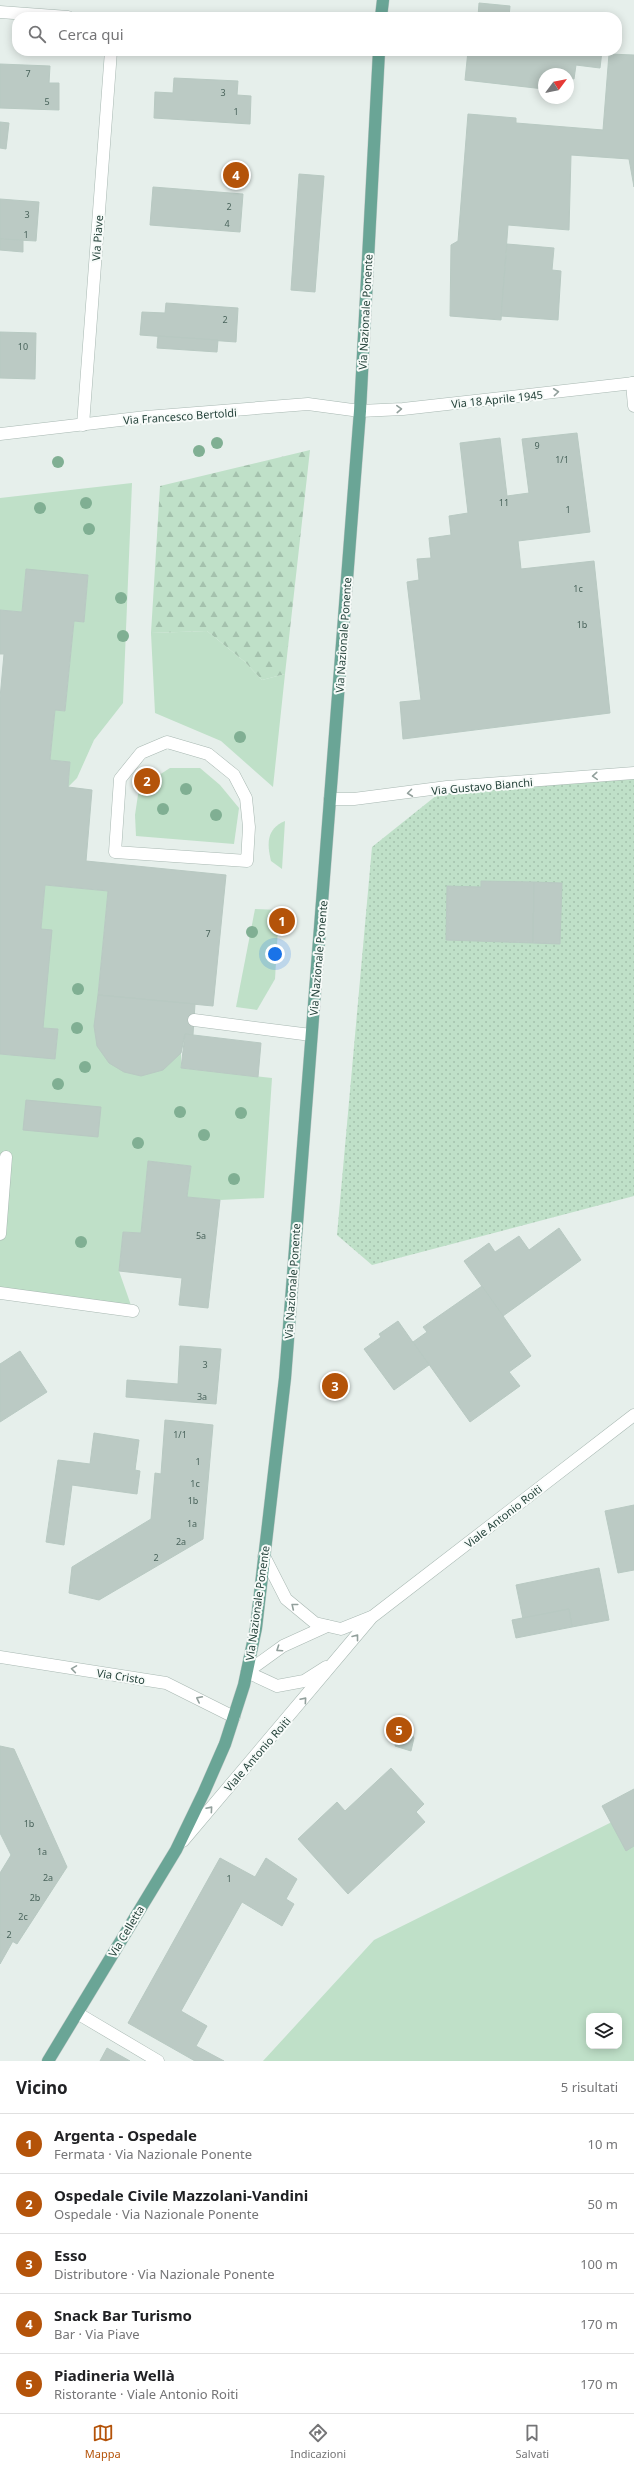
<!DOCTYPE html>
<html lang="it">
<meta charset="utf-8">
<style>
body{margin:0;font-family:"Noto Sans",sans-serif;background:#f2f2f2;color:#202124}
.controls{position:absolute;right:12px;bottom:12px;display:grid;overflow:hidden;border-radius:8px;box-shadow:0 2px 10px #0003}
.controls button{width:36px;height:36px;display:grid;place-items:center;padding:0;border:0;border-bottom:1px solid #e0e0e0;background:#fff;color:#202124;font:20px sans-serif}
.compass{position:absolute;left:538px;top:68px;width:36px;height:36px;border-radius:50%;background:#fff;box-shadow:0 2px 10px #0003;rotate:58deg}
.you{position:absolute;left:275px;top:954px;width:14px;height:14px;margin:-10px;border:3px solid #fff;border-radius:50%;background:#1a73e8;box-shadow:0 0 0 6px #1a73e833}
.badge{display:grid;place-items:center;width:26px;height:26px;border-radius:50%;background:#b45309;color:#fff;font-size:13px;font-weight:700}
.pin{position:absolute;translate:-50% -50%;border:2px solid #fff;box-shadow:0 1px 4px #0006}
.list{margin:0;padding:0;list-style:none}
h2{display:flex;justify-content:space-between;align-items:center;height:52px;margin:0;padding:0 16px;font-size:17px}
h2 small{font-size:13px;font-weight:400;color:#757577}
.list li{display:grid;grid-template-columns:26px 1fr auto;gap:12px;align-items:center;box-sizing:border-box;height:60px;padding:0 16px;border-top:1px solid #e0e0e0}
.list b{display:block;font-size:15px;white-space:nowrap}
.list p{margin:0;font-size:13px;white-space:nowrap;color:#757577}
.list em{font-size:13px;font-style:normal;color:#757577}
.icon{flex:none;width:22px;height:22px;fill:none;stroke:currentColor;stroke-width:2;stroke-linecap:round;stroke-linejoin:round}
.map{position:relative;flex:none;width:634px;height:2061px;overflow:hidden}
.search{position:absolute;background:#fff;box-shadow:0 2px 10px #0003;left:12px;right:12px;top:12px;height:44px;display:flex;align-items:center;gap:10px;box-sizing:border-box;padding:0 14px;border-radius:16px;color:#757577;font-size:15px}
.sheet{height:352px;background:#fff}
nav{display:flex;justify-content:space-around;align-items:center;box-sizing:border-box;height:56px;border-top:1px solid #e0e0e0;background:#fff;font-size:11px;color:#757577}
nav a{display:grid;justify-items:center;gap:2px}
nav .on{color:#b45309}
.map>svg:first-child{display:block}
</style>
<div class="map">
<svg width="634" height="2061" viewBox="0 0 634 2061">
<defs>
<pattern id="forest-firs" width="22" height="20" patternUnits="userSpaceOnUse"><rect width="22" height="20" fill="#bfe0c8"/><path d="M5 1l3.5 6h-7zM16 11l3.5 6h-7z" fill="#a4c1ad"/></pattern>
<pattern id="park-dots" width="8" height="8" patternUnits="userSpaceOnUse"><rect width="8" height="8" fill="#bfe0c8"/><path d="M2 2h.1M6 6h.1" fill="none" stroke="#a4c1ad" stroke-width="1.8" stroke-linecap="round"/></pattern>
</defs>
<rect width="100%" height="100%" fill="#e6efeb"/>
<g fill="#bfe0c8" fill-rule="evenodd">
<polygon points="132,483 123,703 94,740 77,778 68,787 70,762 50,760 55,710 65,711 74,621 84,622 88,575 26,570 22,612 0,610 0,498"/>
<polygon points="207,631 245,662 262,680 285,674 273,787 221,741 155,713 151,633"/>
<polygon points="170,768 200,768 220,785 239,808 234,844 136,836 135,815 139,788"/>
<path d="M285,821L282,869L271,861C267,844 266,829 285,821Z"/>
<polygon points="45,885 108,891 98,994 189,1004 181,1053 181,1068 272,1078 264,1198 220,1200 187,1197 191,1166 148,1161 141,1233 123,1232 119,1271 133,1311 0,1293 0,1054 55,1058 58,1029 43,1028 41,929"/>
<polygon points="255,909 279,910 275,979 257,1010 236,1007"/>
<path d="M634,1811V2061H263L374,1940ZM589,2016H619V2046H589Z"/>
</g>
<polygon fill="url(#forest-firs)" points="310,450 285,674 262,680 245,662 207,631 151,633 160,486"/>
<polygon fill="url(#park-dots)" points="634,773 634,1196 372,1265 337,1235 372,847 447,787"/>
<g fill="#bbcac4" stroke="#b8c9c2">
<polygon points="479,3 510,6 509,17 478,17"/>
<polygon points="468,51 602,51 600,68 576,65 574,79 568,78 568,74 544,74 544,89 465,80"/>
<polygon points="609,54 634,55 634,187 629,159 571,155 569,230 508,225 501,320 450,316 451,245 458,241 468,114 516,118 516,123 603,130"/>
<polygon points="0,64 50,66 49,83 59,83 59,110 0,108"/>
<polygon points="174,78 238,81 237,95 251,96 250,124 154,118 155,92 173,93"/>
<polygon points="0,122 9,123 6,149 0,148"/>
<polygon points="299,174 324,176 315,292 291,290"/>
<polygon points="153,187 243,194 240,232 150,225"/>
<polygon points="0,199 39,202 36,241 0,239"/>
<polygon points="0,239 23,240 23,252 0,250"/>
<polygon points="507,244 554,248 552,270 561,271 558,320 501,316"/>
<polygon points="166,303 238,308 236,342 140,335 142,312 165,313"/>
<polygon points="0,332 36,333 35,379 0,378"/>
<polygon points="158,336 218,340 217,352 157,348"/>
<polygon points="577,433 590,532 518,541 521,569 594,561 610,713 403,739 400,702 421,700 407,582 419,580 417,559 431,558 429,538 451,535 449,516 468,513 460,443 500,438 507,496 529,493 522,439"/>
<polygon points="26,569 88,575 84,622 74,621 65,711 55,710 50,760 70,762 68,787 92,790 86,861 226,875 213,1006 98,995 108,891 45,885 41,929 52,930 43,1028 58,1029 55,1059 0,1054 0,698 4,654 0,654 0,610 22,612"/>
<polygon points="481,881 534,882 533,943 446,940 447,886 481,887"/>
<polygon points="534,882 562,883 560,944 533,943"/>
<polygon points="98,995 195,1004 193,1035 185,1034 181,1053 163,1070 141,1076 124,1072 109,1063 97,1046 94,1026"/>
<polygon points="185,1034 261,1043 258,1077 181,1068"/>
<polygon points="26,1100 101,1107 98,1137 23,1130"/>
<polygon points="148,1161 191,1166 187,1197 220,1200 208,1308 179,1305 182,1278 119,1271 123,1232 141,1233"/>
<polygon points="559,1228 581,1260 503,1316 464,1261 489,1243 495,1252 519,1236 529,1250"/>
<polygon points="482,1286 531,1356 509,1372 520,1386 470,1422 413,1342 427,1332 423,1327"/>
<polygon points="398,1321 429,1365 394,1390 364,1349 381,1337 379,1334"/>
<polygon points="180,1346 221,1349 216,1404 126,1397 127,1380 178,1384"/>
<polygon points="20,1351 47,1392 0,1422 0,1364"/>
<polygon points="165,1420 213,1425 203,1539 99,1600 69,1593 72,1567 151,1519 155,1473 161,1474"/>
<polygon points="94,1433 139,1440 135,1470 140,1471 137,1494 72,1485 64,1545 46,1542 58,1460 90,1464"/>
<polygon points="634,1505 634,1570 618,1573 605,1511"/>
<polygon points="599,1568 609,1620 572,1627 569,1609 523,1619 516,1585"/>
<polygon points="569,1609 572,1627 516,1638 512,1620"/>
<polygon points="402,1717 414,1738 411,1751 395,1746"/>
<polygon points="0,1746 14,1749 67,1867 17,1944 0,1934 0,1873 11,1855 0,1833"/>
<polygon points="391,1768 424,1804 416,1812 425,1822 348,1894 298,1839 337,1802 345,1811"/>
<polygon points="634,1789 634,1846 626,1851 602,1806"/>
<polygon points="220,1858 255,1877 266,1858 297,1879 286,1899 294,1904 282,1926 242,1902 181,2011 207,2026 196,2046 224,2061 195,2061 128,2023"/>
<polygon points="0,1934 13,1941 0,1964"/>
<polygon points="107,2048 114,2052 130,2061 100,2061"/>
</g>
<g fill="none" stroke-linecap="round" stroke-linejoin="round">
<defs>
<g id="service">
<polygon points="167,742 208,754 234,775 246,798 249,827 247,861 115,852 120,779 141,753"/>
<polyline points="194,1020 311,1035"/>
</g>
<g id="minor">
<polyline points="0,12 68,17"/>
<polyline points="632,383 634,406"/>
<polyline points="83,425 111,51"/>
<polyline points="0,434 146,417 308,404 360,411 403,409 634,383"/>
<polyline points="330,799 354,799 447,787 634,773"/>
<polyline points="0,1234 6,1157"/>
<polyline points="0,1293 133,1311"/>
<polyline points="264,1556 286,1599 315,1623 341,1629 371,1617"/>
<polyline points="0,1657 166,1683 234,1717"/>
<polyline points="326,1667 304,1681 277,1686 247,1672 283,1646 327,1626"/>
<polyline points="183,1841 372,1617 634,1415"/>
<polyline points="77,2013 158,2061"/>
</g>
<g id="primary">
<polyline points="381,17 383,0"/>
<polyline points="48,2061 176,1850 204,1792 225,1744 244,1685 256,1628 285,1378 330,799 360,411 379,51"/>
</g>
</defs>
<use href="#service" stroke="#a8b8b2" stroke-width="13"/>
<use href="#minor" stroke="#a8b8b2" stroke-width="13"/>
<use href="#primary" stroke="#c2cac8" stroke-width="13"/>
<use href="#service" stroke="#fff" stroke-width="12"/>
<use href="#minor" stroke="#fff" stroke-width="12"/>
<use href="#primary" stroke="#6aa596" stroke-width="12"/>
</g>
<g fill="#80af93">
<circle cx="217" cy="443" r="6"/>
<circle cx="199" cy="451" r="6"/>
<circle cx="58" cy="462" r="6"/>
<circle cx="86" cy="503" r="6"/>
<circle cx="40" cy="508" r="6"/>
<circle cx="89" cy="529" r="6"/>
<circle cx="121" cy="598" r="6"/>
<circle cx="123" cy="636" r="6"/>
<circle cx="240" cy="737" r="6"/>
<circle cx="186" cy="789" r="6"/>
<circle cx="163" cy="809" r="6"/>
<circle cx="216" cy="815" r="6"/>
<circle cx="252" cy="932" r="6"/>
<circle cx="78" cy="989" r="6"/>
<circle cx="77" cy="1028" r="6"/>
<circle cx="85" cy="1067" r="6"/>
<circle cx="58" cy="1084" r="6"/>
<circle cx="180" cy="1112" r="6"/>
<circle cx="241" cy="1113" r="6"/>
<circle cx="204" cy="1135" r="6"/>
<circle cx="138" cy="1143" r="6"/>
<circle cx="234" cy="1179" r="6"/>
<circle cx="81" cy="1242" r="6"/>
</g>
<defs><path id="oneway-chevron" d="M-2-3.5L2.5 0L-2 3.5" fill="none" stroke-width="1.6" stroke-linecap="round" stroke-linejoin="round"/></defs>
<g stroke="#92a09c">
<use href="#oneway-chevron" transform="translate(556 392) rotate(-6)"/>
<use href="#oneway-chevron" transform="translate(399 409) rotate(-3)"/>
<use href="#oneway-chevron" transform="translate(595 776) rotate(176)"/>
<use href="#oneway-chevron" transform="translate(410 793) rotate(173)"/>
<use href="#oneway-chevron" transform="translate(294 1606) rotate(-141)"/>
<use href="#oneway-chevron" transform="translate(356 1637) rotate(-52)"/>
<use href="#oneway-chevron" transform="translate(279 1649) rotate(146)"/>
<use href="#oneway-chevron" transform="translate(74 1669) rotate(-171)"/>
<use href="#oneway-chevron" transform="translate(199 1699) rotate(-153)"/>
<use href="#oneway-chevron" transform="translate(304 1700) rotate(-49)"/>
<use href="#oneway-chevron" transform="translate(210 1809) rotate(-49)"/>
</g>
<g text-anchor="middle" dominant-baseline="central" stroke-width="4" stroke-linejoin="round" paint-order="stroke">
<g font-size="9" fill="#4a645c">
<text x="28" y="73">7</text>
<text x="223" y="92">3</text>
<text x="47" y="101">5</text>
<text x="236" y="111">1</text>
<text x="229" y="206">2</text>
<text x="27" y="214">3</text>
<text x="227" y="223">4</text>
<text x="26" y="234">1</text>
<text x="225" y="319">2</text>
<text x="23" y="346">10</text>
<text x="537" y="445">9</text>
<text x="562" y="459">1/1</text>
<text x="504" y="502">11</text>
<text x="568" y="509">1</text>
<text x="578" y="588">1c</text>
<text x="582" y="624">1b</text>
<text x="208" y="933">7</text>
<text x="201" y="1235">5a</text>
<text x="205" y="1364">3</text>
<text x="202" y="1396">3a</text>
<text x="180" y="1434">1/1</text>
<text x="198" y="1461">1</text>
<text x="195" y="1483">1c</text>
<text x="193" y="1500">1b</text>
<text x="192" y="1523">1a</text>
<text x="181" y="1541">2a</text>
<text x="156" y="1557">2</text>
<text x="29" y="1823">1b</text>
<text x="42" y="1851">1a</text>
<text x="48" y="1877">2a</text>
<text x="229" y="1878">1</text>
<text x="35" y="1897">2b</text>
<text x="23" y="1916">2c</text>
<text x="9" y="1934">2</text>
</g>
<g font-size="11" fill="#24423a" stroke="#f7fbf9">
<text transform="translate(97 238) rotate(-86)">Via Piave</text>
<text transform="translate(365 312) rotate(-87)">Via Nazionale Ponente</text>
<text transform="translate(497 399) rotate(-6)">Via 18 Aprile 1945</text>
<text transform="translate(180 416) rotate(-4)">Via Francesco Bertoldi</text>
<text transform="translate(343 635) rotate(-86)">Via Nazionale Ponente</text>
<text transform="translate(482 786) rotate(-5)">Via Gustavo Bianchi</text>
<text transform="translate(318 958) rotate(-85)">Via Nazionale Ponente</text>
<text transform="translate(292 1281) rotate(-86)">Via Nazionale Ponente</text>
<text transform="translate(503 1516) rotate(-38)">Viale Antonio Roiti</text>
<text transform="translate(257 1603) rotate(-82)">Via Nazionale Ponente</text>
<text transform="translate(121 1676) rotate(9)">Via Cristo</text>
<text transform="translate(257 1754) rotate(-49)">Viale Antonio Roiti</text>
<text transform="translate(126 1931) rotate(-59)">Via Celletta</text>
</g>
</g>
</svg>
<div class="controls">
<button><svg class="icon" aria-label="layers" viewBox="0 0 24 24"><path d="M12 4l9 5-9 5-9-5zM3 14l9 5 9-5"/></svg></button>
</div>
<svg class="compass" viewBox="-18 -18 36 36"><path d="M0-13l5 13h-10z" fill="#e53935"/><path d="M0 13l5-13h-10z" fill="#757577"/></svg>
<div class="you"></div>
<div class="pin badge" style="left:282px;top:921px">1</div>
<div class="pin badge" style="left:147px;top:781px">2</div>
<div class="pin badge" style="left:335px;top:1386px">3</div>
<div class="pin badge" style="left:236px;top:175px">4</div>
<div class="pin badge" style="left:399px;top:1730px">5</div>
<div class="search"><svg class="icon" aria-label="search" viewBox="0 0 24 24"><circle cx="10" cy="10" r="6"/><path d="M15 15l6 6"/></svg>Cerca qui</div>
</div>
<section class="sheet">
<h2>Vicino<small>5 risultati</small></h2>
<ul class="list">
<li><span class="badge">1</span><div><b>Argenta - Ospedale</b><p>Fermata · Via Nazionale Ponente</p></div><em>10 m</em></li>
<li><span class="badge">2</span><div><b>Ospedale Civile Mazzolani-Vandini</b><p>Ospedale · Via Nazionale Ponente</p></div><em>50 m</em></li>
<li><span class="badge">3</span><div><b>Esso</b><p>Distributore · Via Nazionale Ponente</p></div><em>100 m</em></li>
<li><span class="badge">4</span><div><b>Snack Bar Turismo</b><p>Bar · Via Piave</p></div><em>170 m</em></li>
<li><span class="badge">5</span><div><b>Piadineria Wellà</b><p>Ristorante · Viale Antonio Roiti</p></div><em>170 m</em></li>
</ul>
</section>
<nav>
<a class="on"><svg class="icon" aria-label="map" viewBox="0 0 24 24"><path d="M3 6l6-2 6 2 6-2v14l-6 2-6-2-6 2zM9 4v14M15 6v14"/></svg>Mappa</a>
<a><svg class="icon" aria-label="directions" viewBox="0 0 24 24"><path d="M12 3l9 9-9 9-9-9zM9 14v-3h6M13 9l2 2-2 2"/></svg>Indicazioni</a>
<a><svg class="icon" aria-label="saved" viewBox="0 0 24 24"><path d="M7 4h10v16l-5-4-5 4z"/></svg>Salvati</a>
</nav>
